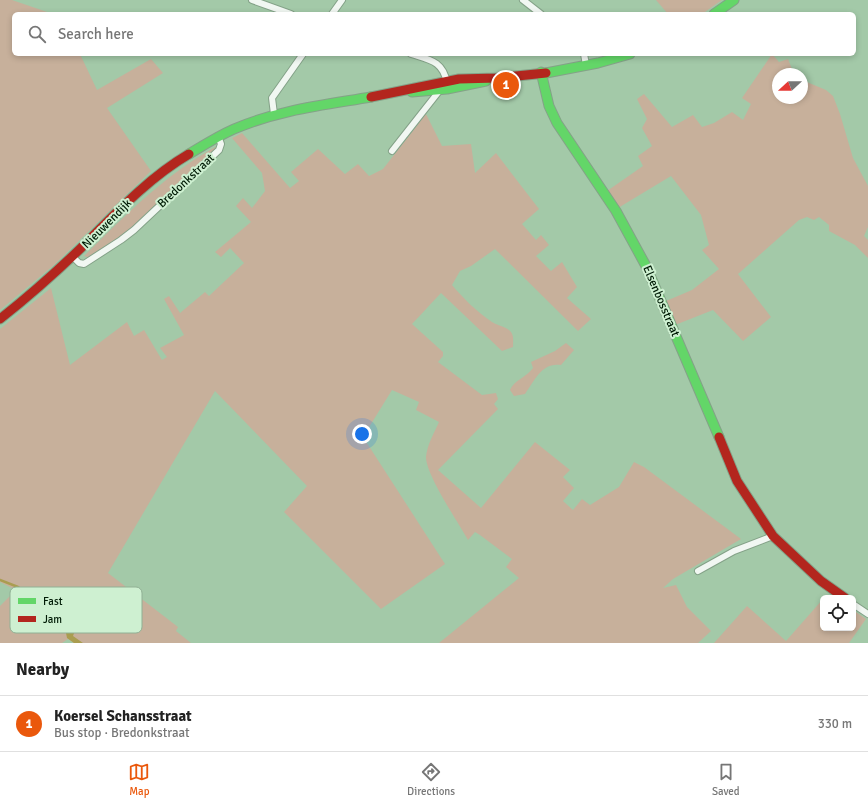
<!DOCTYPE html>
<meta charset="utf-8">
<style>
body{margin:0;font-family:Signika,sans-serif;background:#f2f2f2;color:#222}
.controls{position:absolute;right:12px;bottom:12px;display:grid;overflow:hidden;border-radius:6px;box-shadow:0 2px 6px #0003}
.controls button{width:36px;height:36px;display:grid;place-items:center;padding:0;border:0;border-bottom:1px solid #e0e0e0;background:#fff;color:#222;font:20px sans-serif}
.compass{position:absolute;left:772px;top:68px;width:36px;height:36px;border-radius:50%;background:#fff;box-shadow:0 2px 6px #0003;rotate:249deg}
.you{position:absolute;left:362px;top:434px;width:14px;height:14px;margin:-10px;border:3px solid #fff;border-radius:50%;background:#1a73e8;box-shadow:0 0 0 6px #1a73e833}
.badge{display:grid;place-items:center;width:26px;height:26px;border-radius:50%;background:#ea580c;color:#fff;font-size:13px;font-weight:700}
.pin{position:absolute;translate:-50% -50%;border:2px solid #fff;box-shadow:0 1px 4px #0006}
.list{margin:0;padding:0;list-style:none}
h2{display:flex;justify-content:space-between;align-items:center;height:52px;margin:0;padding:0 16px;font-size:17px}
h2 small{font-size:13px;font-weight:400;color:#767676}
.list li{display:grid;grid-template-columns:26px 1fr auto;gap:12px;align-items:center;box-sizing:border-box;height:56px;padding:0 16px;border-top:1px solid #e0e0e0}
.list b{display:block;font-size:15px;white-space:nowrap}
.list p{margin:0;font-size:13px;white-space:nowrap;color:#767676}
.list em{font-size:13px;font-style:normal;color:#767676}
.icon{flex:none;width:22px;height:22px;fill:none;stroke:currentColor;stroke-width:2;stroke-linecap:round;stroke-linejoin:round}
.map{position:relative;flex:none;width:868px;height:643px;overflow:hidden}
.search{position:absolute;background:#fff;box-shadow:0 2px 6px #0003;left:12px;right:12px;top:12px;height:44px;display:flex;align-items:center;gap:10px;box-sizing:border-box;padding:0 14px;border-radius:6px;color:#767676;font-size:15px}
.sheet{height:108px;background:#fff}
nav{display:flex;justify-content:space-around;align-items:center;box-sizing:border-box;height:56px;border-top:1px solid #e0e0e0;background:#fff;font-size:11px;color:#767676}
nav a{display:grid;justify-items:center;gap:2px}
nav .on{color:#ea580c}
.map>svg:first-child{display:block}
</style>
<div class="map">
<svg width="868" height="643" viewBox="0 0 868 643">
<rect width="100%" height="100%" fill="#a3c9a8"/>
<g fill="#c7b09b">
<polygon points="0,0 12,0 53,14 14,14 14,54 80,54 97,90 151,59 163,73 107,108 151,171 54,265 0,310"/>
<polygon points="656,0 722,0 702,14 668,14"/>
<polygon points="772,54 779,62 788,59 794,74 778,74 778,98 802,98 802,80 826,90 833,96 840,114 853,158 868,186 868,227 864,236 868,240 868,258 855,245 829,231 829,225 819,217 814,220 807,217 799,220 738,274 771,317 743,341 713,310 675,325 666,301 692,290 719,269 702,250 709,245 701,215 671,176 618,208 607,191 643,166 638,156 652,146 642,128 647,119 637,99 644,94 672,127 693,115 702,127 714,123 732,112 743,120 751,104 742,98"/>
<path d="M426,114L442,146L471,144L475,173L496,153L539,209L522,224L536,240L541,235L549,245L536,256L551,271L562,262L577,287L567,298L591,319L578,331L495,249L471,266L460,271L452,285C463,298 477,312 492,322C498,326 506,326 511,332C514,336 513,342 513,347L502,351L441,293C431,303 422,314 412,324L443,352V356L438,362L482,395L496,393L498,399L494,404L498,409L438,470L481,508L535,442L570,470L563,477L574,488L563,501L573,510L582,499L590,505L619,487L634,462L644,467L741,539L673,579L663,588L676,585L687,607L711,631L698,643H439L519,578L506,567L512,559L480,535L475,532L468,540C458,522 426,475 426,457C427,445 434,433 439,422L416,410L419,402L392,390L363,437L445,564L381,609L284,512L307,486L215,391L108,573L178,627L176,631L191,643H74L68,639L62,643H0V606L16,590L0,582V329L51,288L70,365L127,322L134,336L144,330L162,360L167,357L160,348L184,335L164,299L169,296L180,313L205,292L209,296L244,263L230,248L221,257L215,252L251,222L236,206L243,198L252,208L265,191L262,173L232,138L242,133L290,188L299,181L291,172L318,149L345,174L358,164L369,176L383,169Z"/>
<path d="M217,146L216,150L125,235L90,258L84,256C127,214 163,176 217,146Z"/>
<path d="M566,343L574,350L561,365C542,362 535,380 525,394L514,396L510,390C514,380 527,377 533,368L531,362L555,351Z"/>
<polygon points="823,599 823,628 853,628 853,610 866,619 849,643 714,643 747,606 786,641"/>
</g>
<polygon fill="#aa9d50" points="72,626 76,628 73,636 83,643 74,643 67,638 66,633"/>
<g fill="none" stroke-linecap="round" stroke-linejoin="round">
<polyline stroke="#aa9d50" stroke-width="2.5" points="0,580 18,587 73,627"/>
<defs>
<g id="street">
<polyline points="252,0 291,14"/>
<polyline points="523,0 541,14"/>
<polyline points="332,14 342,0"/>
<path d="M411,54C430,60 443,61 447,83"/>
<polyline points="584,54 586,65"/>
<polyline points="274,114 272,98 303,54"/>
<polyline points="392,151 440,90"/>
<polyline points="73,257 79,263 84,264 121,240 134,230 219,150 221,144 218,136"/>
<polyline points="698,571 734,551 773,536"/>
<polyline points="853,604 868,614"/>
</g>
<g id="fast">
<polyline points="714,14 734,0"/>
<polyline points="541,72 549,106 557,123 616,211 646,266 719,437"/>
<polyline points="546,73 598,63 630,54"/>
<polyline points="412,92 447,89 486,81"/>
<path d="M189,154C204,145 218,136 234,129C278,110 324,105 371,97"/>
</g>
<g id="jam">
<polyline points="371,97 459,79 497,78 546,73"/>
<path d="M0,319C28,297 55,273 81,248C114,215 148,178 189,154"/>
<polyline points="719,437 737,481 773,536 821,581 845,598"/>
</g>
</defs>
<use href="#street" stroke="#84a288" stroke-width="8"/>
<use href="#fast" stroke="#84a288" stroke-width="11"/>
<use href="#jam" stroke="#84a288" stroke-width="11"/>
<use href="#street" stroke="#f1f7f2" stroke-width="6"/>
<use href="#fast" stroke="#63d668" stroke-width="9"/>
<use href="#jam" stroke="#b3261e" stroke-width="9"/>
</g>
<g text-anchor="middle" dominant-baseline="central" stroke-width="4" stroke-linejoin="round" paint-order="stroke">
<g font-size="12" fill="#011c06" stroke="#cef0d1">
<text transform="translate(186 181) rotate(-43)">Bredonkstraat</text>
<text transform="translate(107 224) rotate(-45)">Nieuwendijk</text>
<text transform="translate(661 301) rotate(67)">Elsenbosstraat</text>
</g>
</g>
<rect x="10" y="587" width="132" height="46" rx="6" fill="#cef0d1" stroke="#90b094" stroke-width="1"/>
<rect x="18" y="598" width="18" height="6" fill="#63d668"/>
<rect x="18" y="616" width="18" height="6" fill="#b3261e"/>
<g font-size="11" fill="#011c06">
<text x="43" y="605">Fast</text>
<text x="43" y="623">Jam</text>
</g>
</svg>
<div class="controls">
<button><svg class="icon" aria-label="locate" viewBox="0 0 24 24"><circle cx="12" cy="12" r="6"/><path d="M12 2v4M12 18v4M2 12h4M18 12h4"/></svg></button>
</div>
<svg class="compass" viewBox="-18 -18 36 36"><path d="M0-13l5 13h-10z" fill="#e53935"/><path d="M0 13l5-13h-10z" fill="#767676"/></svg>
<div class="you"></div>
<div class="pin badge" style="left:506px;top:85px">1</div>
<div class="search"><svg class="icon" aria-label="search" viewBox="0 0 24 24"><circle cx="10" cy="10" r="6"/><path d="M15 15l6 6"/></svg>Search here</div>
</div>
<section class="sheet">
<h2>Nearby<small></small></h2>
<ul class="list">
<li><span class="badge">1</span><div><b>Koersel Schansstraat</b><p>Bus stop · Bredonkstraat</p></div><em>330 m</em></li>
</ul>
</section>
<nav>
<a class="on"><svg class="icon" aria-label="map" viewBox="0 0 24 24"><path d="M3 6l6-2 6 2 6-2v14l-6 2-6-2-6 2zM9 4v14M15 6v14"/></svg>Map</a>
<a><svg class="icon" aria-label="directions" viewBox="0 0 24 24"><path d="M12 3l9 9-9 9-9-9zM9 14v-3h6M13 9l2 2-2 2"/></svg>Directions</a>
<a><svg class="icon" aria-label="saved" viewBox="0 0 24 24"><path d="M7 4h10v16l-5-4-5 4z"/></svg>Saved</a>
</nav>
